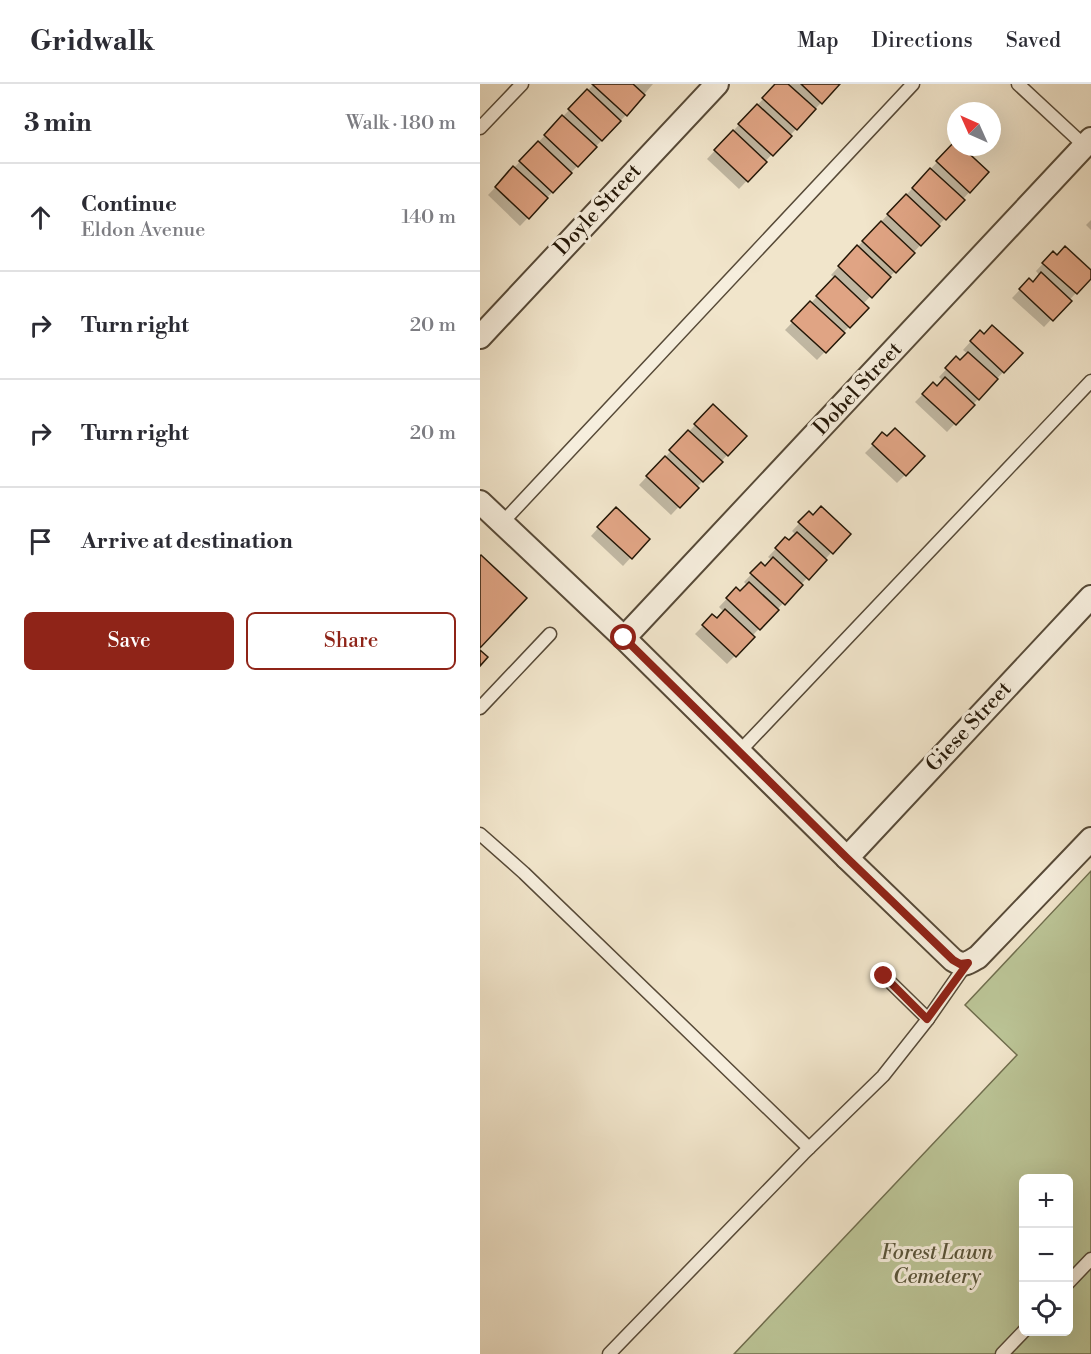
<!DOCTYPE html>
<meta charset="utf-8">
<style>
body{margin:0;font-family:"Libre Bodoni",serif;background:#f2f2f3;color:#2b2b33}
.controls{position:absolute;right:18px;bottom:18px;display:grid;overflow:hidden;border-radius:9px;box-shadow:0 6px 24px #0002}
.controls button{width:54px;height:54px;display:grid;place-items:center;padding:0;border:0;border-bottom:2px solid #e1e1e2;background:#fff;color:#2b2b33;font:30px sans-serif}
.compass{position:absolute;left:467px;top:18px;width:54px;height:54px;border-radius:50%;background:#fff;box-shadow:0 6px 24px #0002;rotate:315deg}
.stop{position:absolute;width:18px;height:18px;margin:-14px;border:4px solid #8f2418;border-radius:50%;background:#fff}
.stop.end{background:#8f2418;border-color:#fff;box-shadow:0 2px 6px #0008}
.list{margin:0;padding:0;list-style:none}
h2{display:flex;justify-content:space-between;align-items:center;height:78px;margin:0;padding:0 24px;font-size:26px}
h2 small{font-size:20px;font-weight:400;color:#7c7c81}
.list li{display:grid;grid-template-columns:39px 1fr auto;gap:18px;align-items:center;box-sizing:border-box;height:108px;padding:0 24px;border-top:2px solid #e1e1e2}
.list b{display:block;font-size:22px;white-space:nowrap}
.list p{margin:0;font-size:20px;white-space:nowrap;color:#7c7c81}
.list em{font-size:20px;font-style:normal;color:#7c7c81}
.actions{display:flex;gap:12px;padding:18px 24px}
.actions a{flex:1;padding:14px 0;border:2px solid #8f2418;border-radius:9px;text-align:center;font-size:21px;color:#8f2418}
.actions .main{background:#8f2418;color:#fff}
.icon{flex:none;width:33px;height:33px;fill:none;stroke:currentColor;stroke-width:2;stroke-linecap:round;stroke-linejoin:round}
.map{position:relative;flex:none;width:611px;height:1270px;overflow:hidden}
header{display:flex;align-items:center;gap:36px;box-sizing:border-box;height:84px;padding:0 30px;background:#fff;border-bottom:2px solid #e1e1e2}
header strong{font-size:28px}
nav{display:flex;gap:33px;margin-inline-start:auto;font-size:21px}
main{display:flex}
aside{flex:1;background:#fff}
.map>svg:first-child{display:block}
</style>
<header>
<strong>Gridwalk</strong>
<nav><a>Map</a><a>Directions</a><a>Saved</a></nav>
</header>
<main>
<aside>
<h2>3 min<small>Walk · 180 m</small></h2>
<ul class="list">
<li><svg class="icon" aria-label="ahead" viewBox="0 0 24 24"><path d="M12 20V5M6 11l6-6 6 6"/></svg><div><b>Continue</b><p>Eldon Avenue</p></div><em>140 m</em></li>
<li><svg class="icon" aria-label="right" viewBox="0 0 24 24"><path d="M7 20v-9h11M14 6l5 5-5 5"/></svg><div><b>Turn right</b></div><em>20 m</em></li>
<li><svg class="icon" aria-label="right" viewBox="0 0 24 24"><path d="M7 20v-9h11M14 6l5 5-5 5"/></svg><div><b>Turn right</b></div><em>20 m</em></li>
<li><svg class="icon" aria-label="arrive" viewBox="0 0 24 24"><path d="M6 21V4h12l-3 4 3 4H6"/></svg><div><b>Arrive at destination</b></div></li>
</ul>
<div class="actions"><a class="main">Save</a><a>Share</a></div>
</aside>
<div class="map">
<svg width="611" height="1270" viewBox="0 0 611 1270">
<rect width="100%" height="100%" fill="#f1e5cb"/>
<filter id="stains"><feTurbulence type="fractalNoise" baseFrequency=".00333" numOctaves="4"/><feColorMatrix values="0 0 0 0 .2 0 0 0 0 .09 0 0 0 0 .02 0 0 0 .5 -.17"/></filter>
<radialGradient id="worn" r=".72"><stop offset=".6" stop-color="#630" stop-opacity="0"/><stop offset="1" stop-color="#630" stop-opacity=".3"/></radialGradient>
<path fill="#bbc496" stroke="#706e4e" stroke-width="1.5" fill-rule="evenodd" d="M611,787V1270H254L537,971L485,921ZM544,1094H588V1248H544Z"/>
<g fill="#0003">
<polygon points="114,0 173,0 146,31 40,142 8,111"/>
<polygon points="297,0 359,0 259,105 227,75"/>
<polygon points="475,59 476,63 480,63 507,89 433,169 383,220 387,224 337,276 305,246 355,194 351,191"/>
<polygon points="611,136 611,146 606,141"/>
<polygon points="585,164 611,188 611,193 564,243 532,214 549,196 553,199 560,192 556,187 573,169 577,173"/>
<polygon points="492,256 541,269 467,348 435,318 453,300 456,304 463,297 459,293 476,275 480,278 488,270 483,266"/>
<polygon points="233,322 265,352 191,431 159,401"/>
<polygon points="403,351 425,391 417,399 385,369"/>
<polygon points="329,429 369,450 272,552 273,553 247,580 215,550 233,532 236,536 244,528 239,523 256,505 260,509 267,501 264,498 281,480 285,484 292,476 288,473 305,455 309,458 316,451 312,447"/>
<polygon points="128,433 168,455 143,482 111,452"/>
</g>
<g fill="#e0a484" stroke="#241707" stroke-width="1.5">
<polygon points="112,0 153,0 165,11 147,32"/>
<polygon points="295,0 308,0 336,25 317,46 282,14"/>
<polygon points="321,0 360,0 342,20"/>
<polygon points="107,5 141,37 122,57 88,25"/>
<polygon points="277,20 312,52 293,72 258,40"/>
<polygon points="82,31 117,63 98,83 64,51"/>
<polygon points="253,46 287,78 268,98 234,66"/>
<polygon points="58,57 92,89 73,109 39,77"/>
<polygon points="475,57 476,63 482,63 509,88 490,109 456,77"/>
<polygon points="33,82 68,114 49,135 15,103"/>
<polygon points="450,84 485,116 466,136 432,104"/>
<polygon points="426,110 460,142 441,162 407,130"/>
<polygon points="401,137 435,169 416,189 382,157"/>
<polygon points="377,161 411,193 392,214 358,182"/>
<polygon points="585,162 611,186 611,195 597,210 562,179 573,167 577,171"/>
<polygon points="561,188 592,217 573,237 539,205 549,194 553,198"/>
<polygon points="355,192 389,224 370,244 336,212"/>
<polygon points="330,217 365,249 346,269 311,237"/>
<polygon points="512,241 543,269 524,289 490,257 500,246 504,250"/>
<polygon points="488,268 518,295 499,316 465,284 476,272 480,276"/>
<polygon points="465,293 495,321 476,341 442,310 453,298 457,302"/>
<polygon points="233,320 267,352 248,372 214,340"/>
<polygon points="415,344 445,372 426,392 392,360 402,348 407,352"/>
<polygon points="208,346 243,378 223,398 189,366"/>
<polygon points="185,372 219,404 200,424 166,392"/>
<polygon points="341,422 371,450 353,470 318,438 329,427 333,431"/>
<polygon points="136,423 170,455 152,475 117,443"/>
<polygon points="317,448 347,476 329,496 295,464 305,453 309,456"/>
<polygon points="1,471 47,514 0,564 0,472"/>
<polygon points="293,473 323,501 305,521 270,489 281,478 285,482"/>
<polygon points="269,498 299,526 280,546 246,514 256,503 260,507"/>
<polygon points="245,525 275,553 256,573 222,541 232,530 237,534"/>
<polygon points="0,566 8,573 0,582"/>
</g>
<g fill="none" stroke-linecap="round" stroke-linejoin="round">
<defs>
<g id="service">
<polyline points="538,0 608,65"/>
<polyline points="0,44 42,0"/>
<polyline points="22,439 433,0"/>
<polyline points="0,624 70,550"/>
<polyline points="259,668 611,297"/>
<polyline points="0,750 44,789 329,1064"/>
<polyline points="404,892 448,935"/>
<polyline points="588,1199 611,1175"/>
<polyline points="129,1270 323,1070 403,992 448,935 487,879"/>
<polyline points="522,1270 544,1247"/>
</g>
<g id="minor">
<polyline points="0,253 237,0"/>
<path d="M0,418L144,554L367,774L473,876C484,883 488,879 498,873L611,755"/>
<polyline points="144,554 611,55"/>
<polyline points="367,774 611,513"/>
</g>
</defs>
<use href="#service" stroke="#574a38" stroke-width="15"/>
<use href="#minor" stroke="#574a38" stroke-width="26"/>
<use href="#service" stroke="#f6eedd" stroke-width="12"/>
<use href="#minor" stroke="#f6eedd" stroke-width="22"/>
</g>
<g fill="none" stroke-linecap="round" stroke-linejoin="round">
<polyline stroke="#8f2418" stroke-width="8" points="144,554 367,774 473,876 480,880 488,879 447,935 404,892"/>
</g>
<g text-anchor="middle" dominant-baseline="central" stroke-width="6" stroke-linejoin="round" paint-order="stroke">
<g font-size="21" fill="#241707" stroke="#f6eedd">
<text transform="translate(118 126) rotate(-47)">Doyle Street</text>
<text transform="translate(378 305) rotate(-47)">Dobel Street</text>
<text transform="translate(489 643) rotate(-47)">Giese Street</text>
</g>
<g font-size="21" font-style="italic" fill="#595439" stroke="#f6eedd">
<text x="457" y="1169">Forest Lawn<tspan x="457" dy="24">Cemetery</tspan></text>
</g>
</g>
<rect width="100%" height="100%" filter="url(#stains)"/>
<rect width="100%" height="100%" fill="url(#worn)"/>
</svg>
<div class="controls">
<button>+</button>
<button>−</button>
<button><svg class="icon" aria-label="locate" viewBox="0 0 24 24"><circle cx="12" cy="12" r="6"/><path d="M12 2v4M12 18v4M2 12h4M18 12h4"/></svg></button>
</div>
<svg class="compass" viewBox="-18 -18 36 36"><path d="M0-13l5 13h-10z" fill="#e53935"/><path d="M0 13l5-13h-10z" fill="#7c7c81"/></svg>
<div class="stop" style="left:144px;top:554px"></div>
<div class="stop end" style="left:404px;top:892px"></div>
</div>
</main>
